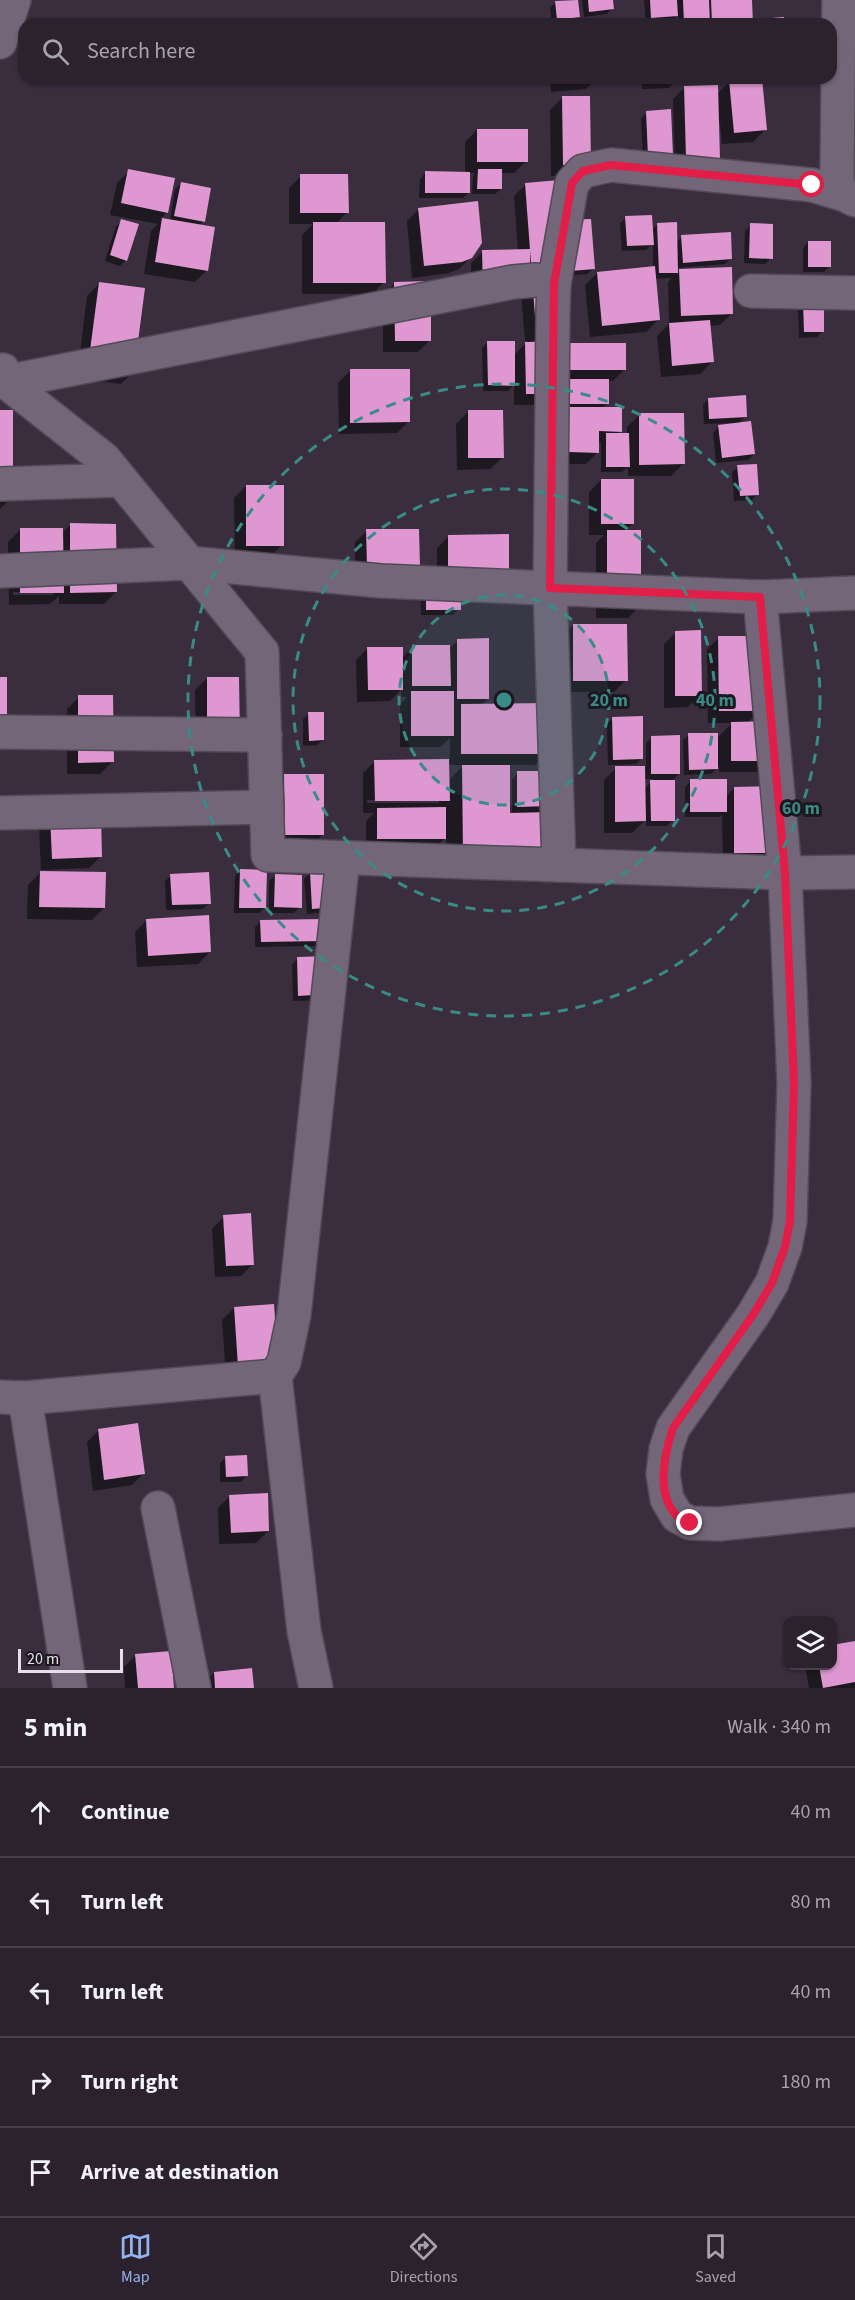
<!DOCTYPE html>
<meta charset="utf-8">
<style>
body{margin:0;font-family:"Source Sans 3",sans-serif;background:#332a36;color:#f1f3f6}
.controls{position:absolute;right:18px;bottom:18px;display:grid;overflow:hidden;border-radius:12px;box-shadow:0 2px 4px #0004}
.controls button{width:54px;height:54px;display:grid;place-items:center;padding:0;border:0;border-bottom:2px solid #473f4a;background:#2b222e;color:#f1f3f6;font:30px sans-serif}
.scale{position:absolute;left:18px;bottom:15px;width:105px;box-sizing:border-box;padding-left:6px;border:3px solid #e6dfe9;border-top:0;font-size:16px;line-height:21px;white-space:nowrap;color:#e6dfe9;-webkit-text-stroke:4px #1d181f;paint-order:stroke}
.stop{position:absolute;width:18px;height:18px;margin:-14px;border:4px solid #e11d48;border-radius:50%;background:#fff}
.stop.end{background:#e11d48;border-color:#fff;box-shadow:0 2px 6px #0008}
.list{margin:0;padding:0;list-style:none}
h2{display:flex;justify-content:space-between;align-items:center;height:78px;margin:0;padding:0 24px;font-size:26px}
h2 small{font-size:20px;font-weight:400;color:#a6a4aa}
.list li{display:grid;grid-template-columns:39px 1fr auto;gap:18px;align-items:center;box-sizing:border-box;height:90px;padding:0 24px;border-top:2px solid #473f4a}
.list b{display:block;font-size:22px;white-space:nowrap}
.list em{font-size:20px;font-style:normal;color:#a6a4aa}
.icon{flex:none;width:33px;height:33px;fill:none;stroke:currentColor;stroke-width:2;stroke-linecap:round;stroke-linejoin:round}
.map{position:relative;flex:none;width:855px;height:1688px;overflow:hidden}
.search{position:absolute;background:#2b222e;box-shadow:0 2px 4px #0004;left:18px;right:18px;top:18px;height:66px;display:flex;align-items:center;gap:15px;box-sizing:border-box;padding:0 21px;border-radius:18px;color:#a6a4aa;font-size:22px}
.sheet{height:528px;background:#2b222e}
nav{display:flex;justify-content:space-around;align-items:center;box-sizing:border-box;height:84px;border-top:2px solid #473f4a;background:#2b222e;font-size:16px;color:#a6a4aa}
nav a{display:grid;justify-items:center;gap:3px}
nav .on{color:#95b2f1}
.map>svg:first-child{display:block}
</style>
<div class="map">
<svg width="855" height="1688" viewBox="0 0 855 1688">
<rect width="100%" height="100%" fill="#392d3e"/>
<g fill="#0007" fill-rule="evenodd">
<polygon points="582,0 611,0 612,9 607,14 584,17"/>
<polygon points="644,0 675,0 676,2 677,0 750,0 751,24 678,24 678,14 671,21 646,23"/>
<polygon points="556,2 578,17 571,24 552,24 550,8"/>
<polygon points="550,78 597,78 586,89 551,92"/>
<polygon points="642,78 679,78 669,88 642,89"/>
<polygon points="729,82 765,130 753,142 722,144 720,123 718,123 719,158 707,170 675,171 673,99 685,87 717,94"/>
<polygon points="562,98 577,176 551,176 550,110"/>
<polygon points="669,111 643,162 641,118 647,113"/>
<polygon points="477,130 526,161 514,173 501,173 501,189 495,194 472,194 473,176 475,173 468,173 469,192 463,198 419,198 420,179 425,173 465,173 465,142"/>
<polygon points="129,171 167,212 160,219 170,220 175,189 181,184 204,221 199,225 207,270 195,282 144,274 151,231 158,224 110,215 117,183"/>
<polygon points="301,176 347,212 336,224 384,282 372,294 302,294 302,235 313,224 289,224 289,188"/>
<polygon points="526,184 593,269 587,274 564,276 555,339 530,341 541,405 514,405 514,385 508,391 483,391 482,348 488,342 514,355 528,341 525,341 521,293 516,298 471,299 471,263 483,251 518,251 514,196"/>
<polygon points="419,209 471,257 459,269 449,273 412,278 407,221"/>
<polygon points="626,218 651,231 658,224 676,242 682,237 731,258 725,264 677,268 677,274 680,271 732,313 720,325 709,326 712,362 700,374 661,377 657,336 669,324 668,282 672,278 654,279 658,320 646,332 590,337 585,285 597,273 653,268 653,243 646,250 622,251 620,223"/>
<polygon points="122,221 126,260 120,266 105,261 116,226"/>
<polygon points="751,225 771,258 765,264 744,263 745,231"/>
<polygon points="808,242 830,266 824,272 803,272 803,248"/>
<polygon points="752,274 790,274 790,304 784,309 746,309 746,279"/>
<polygon points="395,283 430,340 418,352 383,352 383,295"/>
<polygon points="99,284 133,372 121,384 77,378 87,296"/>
<polygon points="804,303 822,332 817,337 799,338 798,309"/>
<polygon points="557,357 625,369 613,381 607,381 607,403 602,409 620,431 617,434 627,434 627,427 639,415 683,464 671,476 628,476 628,467 622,472 601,472 601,443 598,443 598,452 586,464 558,464 558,421 569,409 560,409"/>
<polygon points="350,371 409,421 397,433 339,434 338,383"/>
<polygon points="708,399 745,417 737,425 754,454 748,460 716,463 713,433 718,427 732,425 732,423 704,424 703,405"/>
<polygon points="0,411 12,497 0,509"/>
<polygon points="468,412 502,458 490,469 457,470 456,424"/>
<polygon points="738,467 757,494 752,500 734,501 732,472"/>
<polygon points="601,480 633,523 625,531 640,606 628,618 596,618 596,543 604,535 589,535 589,492"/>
<polygon points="246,486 282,545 270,557 235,557 234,498"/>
<path d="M70,525L116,592L104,604H59V596L50,604L9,605L8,542L20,530L62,533ZM13,592H53V595H13Z"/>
<polygon points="367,531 418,566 406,578 355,578 355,542"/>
<polygon points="449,536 508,568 496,580 459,580 459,609 453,615 421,615 420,583 437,577 437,548"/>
<polygon points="573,625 626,680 614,692 561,692 561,637"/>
<polygon points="676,633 700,695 688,707 664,708 664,644"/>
<polygon points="719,638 759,711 747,723 771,723 760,772 719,772 719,766 711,774 684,775 683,740 689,735 717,738 732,723 708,723 707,649"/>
<path d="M458,640L488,698L481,705L547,753L535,765H509L508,814H512V779L518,773L548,806L540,814L446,870V837L433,850H366V821L374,813H363V773L375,761L450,760V738L440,747H400V705L407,697H401V690L390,701L357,702L356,660L368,648L402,658L413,647L449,649ZM448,765H464L448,781ZM367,800H439V803H367Z"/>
<polygon points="207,678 226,751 196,751 195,690"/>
<polygon points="79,697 112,762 100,774 67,774 67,709"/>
<polygon points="309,714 323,740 317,745 303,746 303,719"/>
<polygon points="613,718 641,759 636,764 608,765 607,724"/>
<path d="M652,737L679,774L671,782L673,820L667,826H646V819L632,833H604V780L616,768L646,767V743ZM644,779H654L644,789Z"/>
<polygon points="285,775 322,835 311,847 273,846 273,787"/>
<polygon points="691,781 726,797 734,788 775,852 763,864 723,864 722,814 720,817 685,817 685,787"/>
<polygon points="51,815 101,856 89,868 41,870 41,873 104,908 92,920 27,919 28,885 41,872 39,827"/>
<polygon points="240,871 265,907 259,913 234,913 235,876"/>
<polygon points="310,873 329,912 307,914 304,879"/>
<polygon points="171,876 209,903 203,909 166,910 165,881"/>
<polygon points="275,876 300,907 294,913 269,913 269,881"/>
<polygon points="147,920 210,952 198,964 137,967 135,932"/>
<polygon points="322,920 317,946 255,947 255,927 261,921"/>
<polygon points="297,959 323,1000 293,1001 292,965"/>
<polygon points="224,1217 253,1264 241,1276 215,1277 212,1229"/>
<polygon points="234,1308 276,1363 226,1377 222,1320"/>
<polygon points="99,1430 144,1473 132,1485 93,1491 87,1442"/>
<polygon points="226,1457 246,1476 241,1482 220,1482 220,1463"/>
<polygon points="230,1496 268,1531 256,1543 219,1544 218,1508"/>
<polygon points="855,1642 855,1688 809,1688 805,1666 832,1666"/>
<polygon points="136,1655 172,1688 125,1688 124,1667"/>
<polygon points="214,1673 252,1688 209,1688 208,1679"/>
</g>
<g fill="#de97d0">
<polygon points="578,0 580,17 557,20 555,1"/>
<polygon points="588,0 613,0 614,9 589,12"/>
<polygon points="650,0 677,0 678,16 651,18"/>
<polygon points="683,0 709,0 710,24 684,24"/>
<polygon points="711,0 752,0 753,24 712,24"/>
<polygon points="784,17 785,24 759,24 759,19"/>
<polygon points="595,21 596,24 576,24 575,22"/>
<polygon points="750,78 762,78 767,130 734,133 729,80"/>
<polygon points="718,85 720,159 686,159 684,86"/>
<polygon points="562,96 590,96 591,164 563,165"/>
<polygon points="671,109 673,156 648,157 646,111"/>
<rect x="477" y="129" width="51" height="33"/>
<polygon points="128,169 175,178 168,213 121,203"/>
<polygon points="478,169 502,169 502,189 477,189"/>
<polygon points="425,171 470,172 470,193 425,193"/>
<polygon points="300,174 348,174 349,213 300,213"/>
<polygon points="559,180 536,330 525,183"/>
<polygon points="181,182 211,188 205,222 174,216"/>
<polygon points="478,201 482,243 472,258 462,262 424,266 418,208"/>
<polygon points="652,215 654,245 627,246 625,216"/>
<polygon points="162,218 215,227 208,271 155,262"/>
<polygon points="121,219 139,224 127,261 110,255"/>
<polygon points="591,219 595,269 571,271 567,220"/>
<polygon points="313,222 385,222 386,283 313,283"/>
<polygon points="677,222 678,273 659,273 657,223"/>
<polygon points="750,223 773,224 773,259 749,258"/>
<polygon points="731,232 732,259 683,263 681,235"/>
<rect x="808" y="241" width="23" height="26"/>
<polygon points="530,249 530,287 483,287 482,250"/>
<polygon points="655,266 660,320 602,326 597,272"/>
<polygon points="732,267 733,314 681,316 679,269"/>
<polygon points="431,281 431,341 395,341 394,282"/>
<polygon points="99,282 145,288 134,372 88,366"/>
<polygon points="824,301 824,332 804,332 803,302"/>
<polygon points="710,320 714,362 672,366 669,323"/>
<polygon points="487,341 515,341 515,386 488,385"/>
<polygon points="525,342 554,342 554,394 526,394"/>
<polygon points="568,343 626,343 626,370 569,370"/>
<polygon points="350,369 410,369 410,422 350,423"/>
<rect x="566" y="379" width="43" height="25"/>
<polygon points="746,395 747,417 709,419 708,398"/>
<polygon points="569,407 622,407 622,432 599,431 599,453 569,452"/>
<rect x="0" y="410" width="13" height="88"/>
<polygon points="468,410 503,410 504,458 468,458"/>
<polygon points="639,413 684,413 685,464 639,465"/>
<polygon points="751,421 755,454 722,458 718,425"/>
<polygon points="606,433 629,433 630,467 606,467"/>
<polygon points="757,464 759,495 740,496 737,465"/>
<rect x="601" y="479" width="33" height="45"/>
<rect x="246" y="485" width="38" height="61"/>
<polygon points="70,523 116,524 117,592 70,593"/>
<polygon points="20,528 63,528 64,593 20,593"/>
<polygon points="366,529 419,529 420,566 367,567"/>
<rect x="607" y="530" width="34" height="77"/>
<polygon points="509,534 509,569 448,569 448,535"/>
<rect x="426" y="575" width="35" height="35"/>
<polygon points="573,624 627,624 628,681 573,681"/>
<polygon points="701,630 702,696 675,696 675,631"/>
<polygon points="718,636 761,636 761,711 719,711"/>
<polygon points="489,638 489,699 457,699 457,639"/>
<polygon points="412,645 450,645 451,686 412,686"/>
<polygon points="367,647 403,647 403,690 368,690"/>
<rect x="0" y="677" width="7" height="65"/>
<polygon points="207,677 239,677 240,739 207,740"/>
<rect x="411" y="691" width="43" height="45"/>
<polygon points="78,695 113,695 114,762 78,763"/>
<polygon points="548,703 548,754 461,754 461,704"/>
<polygon points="308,712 324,712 324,740 309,741"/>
<polygon points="643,716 643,759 613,760 612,717"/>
<polygon points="773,721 773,761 731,761 731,722"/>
<polygon points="688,733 718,733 718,769 689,770"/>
<polygon points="680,735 680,774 651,774 651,736"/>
<polygon points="449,759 450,801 375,801 374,760"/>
<polygon points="462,765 510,765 510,813 550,812 550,853 463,854"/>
<polygon points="615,766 645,766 646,821 615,822"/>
<polygon points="517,771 549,771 549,806 517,807"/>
<polygon points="284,774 324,774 324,835 285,835"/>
<rect x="690" y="779" width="37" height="33"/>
<polygon points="650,780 675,780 675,821 651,821"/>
<polygon points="776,786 776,853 734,853 734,787"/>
<polygon points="446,807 446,839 377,839 377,808"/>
<polygon points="101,812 102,857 52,859 50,814"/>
<polygon points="240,869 267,870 266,908 239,908"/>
<polygon points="334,870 337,907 312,909 310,872"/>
<polygon points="40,871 106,872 105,908 39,907"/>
<polygon points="209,872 211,904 172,905 170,874"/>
<polygon points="275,874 302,875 302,908 274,907"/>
<polygon points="209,915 211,952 148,956 146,919"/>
<polygon points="324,919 324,941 261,942 260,920"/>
<polygon points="329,956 330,994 298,996 297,957"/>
<polygon points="251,1213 254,1265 226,1266 223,1215"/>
<polygon points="274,1304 278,1363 238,1366 234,1307"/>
<polygon points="138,1423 145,1474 104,1480 98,1429"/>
<polygon points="247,1455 248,1476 226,1477 225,1456"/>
<polygon points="268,1493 269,1531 231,1533 229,1495"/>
<polygon points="855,1641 855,1682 823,1688 819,1666 832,1666 832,1645"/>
<polygon points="171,1651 174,1688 138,1688 135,1654"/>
<polygon points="252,1668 254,1688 215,1688 214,1672"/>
</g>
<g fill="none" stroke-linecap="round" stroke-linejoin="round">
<defs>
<g id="minor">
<path d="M839,0L837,177C838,191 843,195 855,200"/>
<polyline points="0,42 14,0"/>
<polyline points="751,291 855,293"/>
<polyline points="3,370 6,382 513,282 536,280 554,284"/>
<polyline points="0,382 6,382 104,459 262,652 268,855 785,873 855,872"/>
<polyline points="0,484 121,480"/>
<polyline points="0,571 189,563 381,581 760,597 855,593"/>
<polyline points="760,597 785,873 794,1083 790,1221 785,1247 772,1283 753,1315 673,1428 666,1449 663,1474 667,1499 677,1516 690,1523 719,1524 855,1510"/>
<polyline points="0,732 265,735"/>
<polyline points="0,813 267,807"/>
<polyline points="559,865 550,588 553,311 554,284 572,183 583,171 611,165 812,185 842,194"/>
<polyline points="275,1376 304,1631 316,1688"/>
<polyline points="0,1397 25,1398 275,1376 284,1362 294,1315 343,858"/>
<polyline points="25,1398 70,1688"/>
<polyline points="158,1508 194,1688"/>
</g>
</defs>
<use href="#minor" stroke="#534a57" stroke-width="36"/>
<use href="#minor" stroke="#736679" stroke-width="33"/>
</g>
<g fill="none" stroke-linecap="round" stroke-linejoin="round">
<path stroke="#e11d48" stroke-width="8" d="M690,1523C686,1521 680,1519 677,1516C655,1494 665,1452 673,1428L753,1315L772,1283L785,1247L790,1221L794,1083L785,873L760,597L550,588L554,284L572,183L583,171L611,165L812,185"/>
</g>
<circle cx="504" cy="700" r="105" fill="#3a8b87" fill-opacity=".12"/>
<g fill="none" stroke="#3a8b87" stroke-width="3" stroke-dasharray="10 8">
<circle cx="504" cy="700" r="105"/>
<circle cx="504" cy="700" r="211"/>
<circle cx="504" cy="700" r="316"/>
</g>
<circle cx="504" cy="700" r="9" fill="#3a8b87" stroke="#1d181f" stroke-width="3"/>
<g font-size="18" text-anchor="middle" font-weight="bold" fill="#3a8b87" stroke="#1d181f" stroke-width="6" stroke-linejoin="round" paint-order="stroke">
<text x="609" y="706">20 m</text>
<text x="715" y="706">40 m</text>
<text x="801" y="814">60 m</text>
</g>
</svg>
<div class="controls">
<button><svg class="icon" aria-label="layers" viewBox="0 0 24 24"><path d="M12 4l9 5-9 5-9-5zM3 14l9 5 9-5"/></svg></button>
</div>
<div class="scale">20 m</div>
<div class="stop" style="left:812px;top:185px"></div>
<div class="stop end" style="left:690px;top:1523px"></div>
<div class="search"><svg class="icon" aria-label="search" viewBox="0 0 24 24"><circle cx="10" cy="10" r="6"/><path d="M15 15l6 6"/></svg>Search here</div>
</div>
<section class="sheet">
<h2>5 min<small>Walk · 340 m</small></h2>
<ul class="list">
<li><svg class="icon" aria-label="ahead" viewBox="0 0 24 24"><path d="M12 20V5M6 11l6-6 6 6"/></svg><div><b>Continue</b></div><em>40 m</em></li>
<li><svg class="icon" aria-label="left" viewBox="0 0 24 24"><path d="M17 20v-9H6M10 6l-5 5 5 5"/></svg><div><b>Turn left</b></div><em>80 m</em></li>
<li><svg class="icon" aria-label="left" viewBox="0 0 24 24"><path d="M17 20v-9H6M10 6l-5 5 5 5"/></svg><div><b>Turn left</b></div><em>40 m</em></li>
<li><svg class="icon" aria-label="right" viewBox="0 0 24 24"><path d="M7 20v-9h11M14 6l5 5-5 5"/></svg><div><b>Turn right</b></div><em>180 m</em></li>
<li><svg class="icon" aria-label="arrive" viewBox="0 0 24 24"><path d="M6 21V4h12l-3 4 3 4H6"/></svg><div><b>Arrive at destination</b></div></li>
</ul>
</section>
<nav>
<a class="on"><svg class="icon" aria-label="map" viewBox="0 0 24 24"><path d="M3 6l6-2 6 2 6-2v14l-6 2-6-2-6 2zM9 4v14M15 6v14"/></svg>Map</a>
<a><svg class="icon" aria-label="directions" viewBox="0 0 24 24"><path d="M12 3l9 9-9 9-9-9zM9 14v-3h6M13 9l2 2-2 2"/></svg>Directions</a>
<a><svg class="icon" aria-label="saved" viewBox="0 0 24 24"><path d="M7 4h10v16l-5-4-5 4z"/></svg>Saved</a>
</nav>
